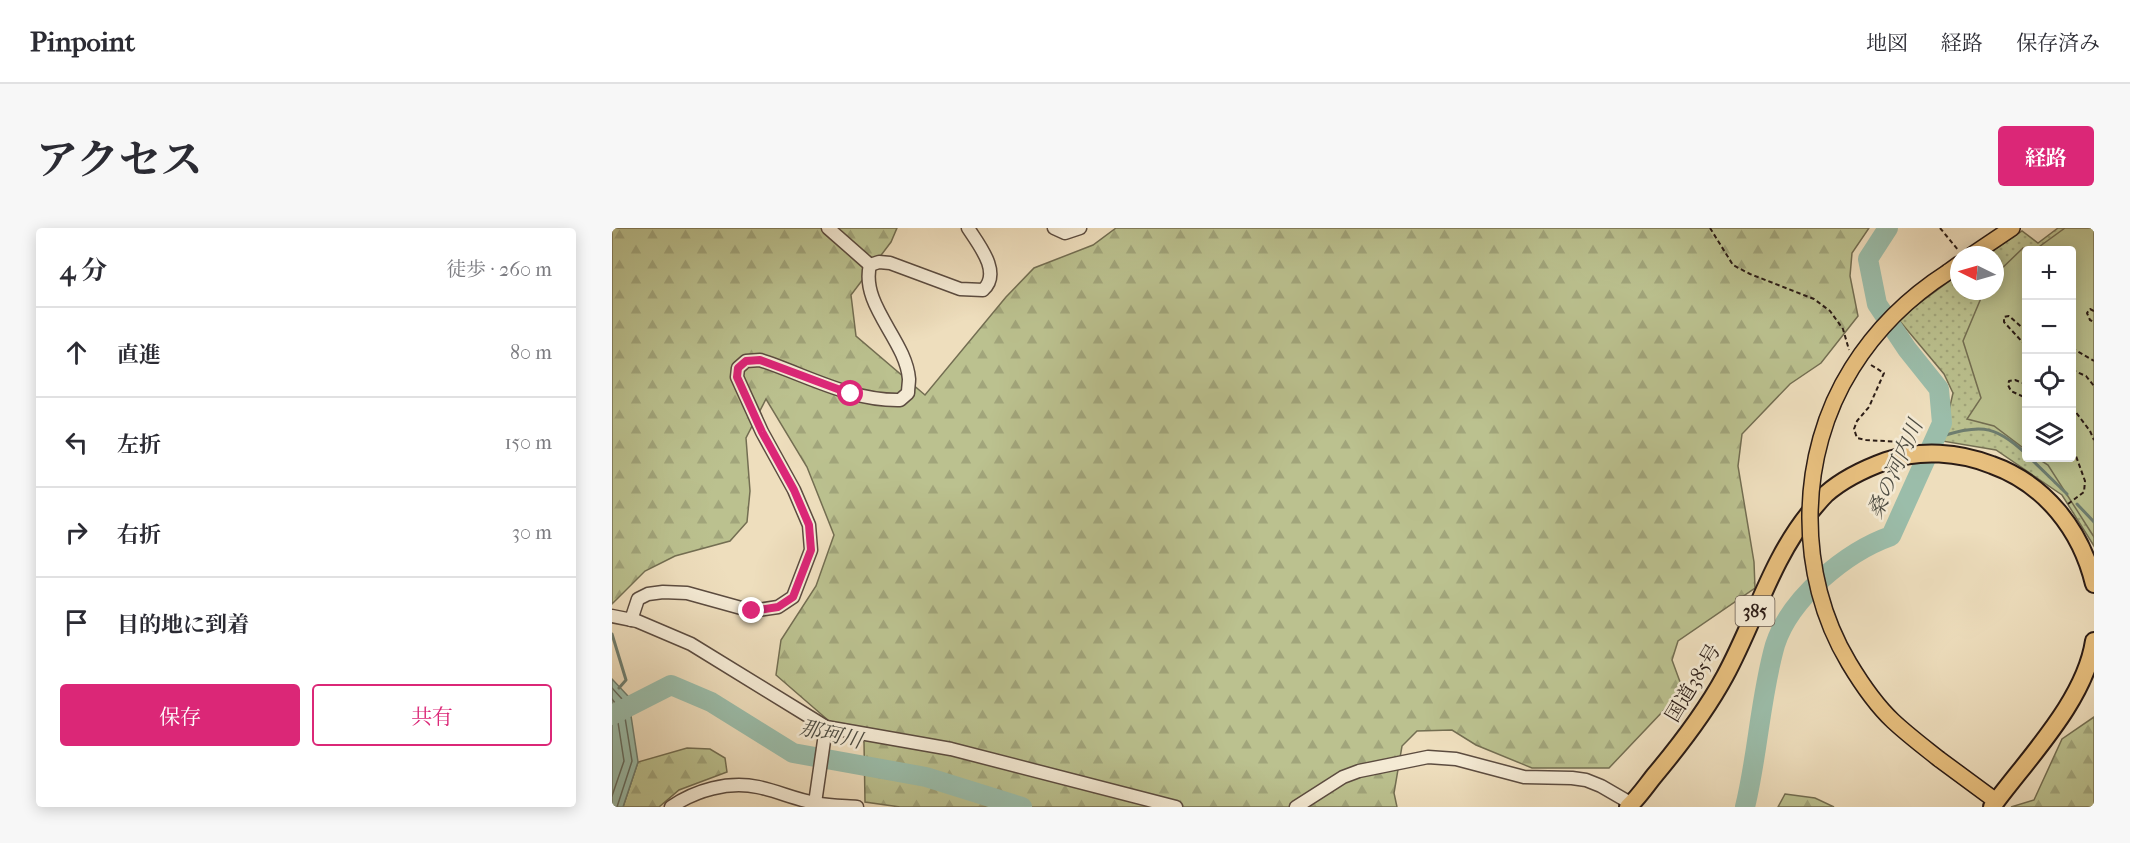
<!DOCTYPE html>
<html lang="ja">
<meta charset="utf-8">
<style>
body{margin:0;font-family:"IM FELL French Canon","Noto Serif JP",serif;background:#f7f7f7;color:#2b2b33}
.controls{position:absolute;right:18px;top:18px;display:grid;overflow:hidden;border-radius:6px;box-shadow:0 3px 15px #0003}
.controls button{width:54px;height:54px;display:grid;place-items:center;padding:0;border:0;border-bottom:2px solid #e1e1e2;background:#fff;color:#2b2b33;font:30px sans-serif}
.compass{position:absolute;left:1338px;top:18px;width:54px;height:54px;border-radius:50%;background:#fff;box-shadow:0 3px 15px #0003;rotate:275deg}
.stop{position:absolute;width:18px;height:18px;margin:-14px;border:4px solid #db2777;border-radius:50%;background:#fff}
.stop.end{background:#db2777;border-color:#fff;box-shadow:0 2px 6px #0008}
.list{margin:0;padding:0;list-style:none}
h2{display:flex;justify-content:space-between;align-items:center;height:78px;margin:0;padding:0 24px;font-size:26px}
h2 small{font-size:20px;font-weight:400;color:#7c7c81}
.list li{display:grid;grid-template-columns:39px 1fr auto;gap:18px;align-items:center;box-sizing:border-box;height:90px;padding:0 24px;border-top:2px solid #e1e1e2}
.list b{display:block;font-size:22px;white-space:nowrap}
.list em{font-size:20px;font-style:normal;color:#7c7c81}
.actions{display:flex;gap:12px;padding:18px 24px}
.actions a{flex:1;padding:14px 0;border:2px solid #db2777;border-radius:6px;text-align:center;font-size:21px;color:#db2777}
.actions .main{background:#db2777;color:#fff}
.icon{flex:none;width:33px;height:33px;fill:none;stroke:currentColor;stroke-width:2;stroke-linecap:round;stroke-linejoin:round}
.map{position:relative;flex:none;width:1482px;height:579px;overflow:hidden;border-radius:6px}
header{display:flex;align-items:center;gap:36px;box-sizing:border-box;height:84px;padding:0 30px;background:#fff;border-bottom:2px solid #e1e1e2}
header strong{font-size:28px}
nav{display:flex;gap:33px;margin-inline-start:auto;font-size:21px}
.intro{display:flex;align-items:center;justify-content:space-between;box-sizing:border-box;height:144px;padding:0 36px}
h1{margin:0;font-size:42px}
.button{padding:15px 27px;border-radius:6px;background:#db2777;color:#fff;font-size:21px;font-weight:700}
main{display:flex;gap:36px;padding:0 36px}
aside{flex:1;background:#fff;border-radius:6px;box-shadow:0 3px 15px #0003}
.map>svg:first-child{display:block}
</style>
<header>
<strong>Pinpoint</strong>
<nav><a>地図</a><a>経路</a><a>保存済み</a></nav>
</header>
<div class="intro"><h1>アクセス</h1><a class="button">経路</a></div>
<main>
<aside>
<h2>4 分<small>徒歩 · 260 m</small></h2>
<ul class="list">
<li><svg class="icon" aria-label="ahead" viewBox="0 0 24 24"><path d="M12 20V5M6 11l6-6 6 6"/></svg><div><b>直進</b></div><em>80 m</em></li>
<li><svg class="icon" aria-label="left" viewBox="0 0 24 24"><path d="M17 20v-9H6M10 6l-5 5 5 5"/></svg><div><b>左折</b></div><em>150 m</em></li>
<li><svg class="icon" aria-label="right" viewBox="0 0 24 24"><path d="M7 20v-9h11M14 6l5 5-5 5"/></svg><div><b>右折</b></div><em>30 m</em></li>
<li><svg class="icon" aria-label="arrive" viewBox="0 0 24 24"><path d="M6 21V4h12l-3 4 3 4H6"/></svg><div><b>目的地に到着</b></div></li>
</ul>
<div class="actions"><a class="main">保存</a><a>共有</a></div>
</aside>
<div class="map">
<svg width="1482" height="579" viewBox="0 0 1482 579">
<defs>
<pattern id="grass-dots" width="8" height="8" patternUnits="userSpaceOnUse" patternTransform="scale(1.5)"><rect width="8" height="8" fill="#bbc18f"/><path d="M2 2h.1M6 6h.1" fill="none" stroke="#a1a57b" stroke-width="1.8" stroke-linecap="round"/></pattern>
<pattern id="forest-firs" width="22" height="20" patternUnits="userSpaceOnUse" patternTransform="scale(1.5)"><rect width="22" height="20" fill="#bbc18f"/><path d="M5 1l3.5 6h-7zM16 11l3.5 6h-7z" fill="#a1a57b"/></pattern>
</defs>
<rect width="100%" height="100%" fill="#eedebd"/>
<filter id="stains"><feTurbulence type="fractalNoise" baseFrequency=".00333" numOctaves="4"/><feColorMatrix values="0 0 0 0 .2 0 0 0 0 .09 0 0 0 0 .02 0 0 0 .5 -.17"/></filter>
<radialGradient id="worn" r=".72"><stop offset=".6" stop-color="#630" stop-opacity="0"/><stop offset="1" stop-color="#630" stop-opacity=".3"/></radialGradient>
<path fill="url(#grass-dots)" stroke="#736e52" stroke-width="1.5" fill-rule="evenodd" d="M1446,0H1482V318L1450,267L1384,222L1330,213L1341,165L1332,146L1286,91L1347,46V63H1383V27H1375L1410,3L1426,15ZM1414,22H1460V230H1414Z"/>
<g fill="url(#forest-firs)" stroke="#736e52" stroke-width="1.5">
<polygon points="0,0 285,0 279,14 239,67 244,108 313,167 394,69 422,40 481,17 504,0 1257,0 1240,25 1238,48 1246,88 1209,135 1178,156 1130,206 1126,238 1142,334 1143,360 1066,413 1060,432 1071,462 997,540 920,540 864,517 840,502 805,503 790,518 782,565 785,579 288,579 253,574 252,514 217,493 164,447 169,412 204,358 222,307 195,239 154,171 134,210 138,263 135,294 118,313 63,328 33,343 0,376"/>
<polygon points="1482,489 1482,579 1399,579 1422,572 1450,511"/>
<polygon points="75,520 98,521 113,530 115,544 67,562 47,579 11,579 26,534"/>
<polygon points="1173,566 1203,570 1222,579 1166,579"/>
</g>
<polygon fill="#bbc18f" stroke="#736e52" stroke-width="1.5" points="1453,0 1482,0 1482,309 1436,237 1425,230 1460,230 1460,22 1414,22 1414,222 1382,198 1355,191 1369,170 1351,113 1372,63 1383,63 1383,47 1411,20 1424,21"/>
<polygon fill="#9bbdaa" stroke="#6e7d6f" stroke-width="1.5" points="0,451 16,468 26,534 11,579 0,579"/>
<g fill="none" stroke-linecap="round" stroke-linejoin="round">
<g stroke="#636c60" stroke-width="1.5">
<polyline points="0,460 10,471 20,533 5,579"/>
<polyline points="0,471 3,475 12,533 0,568"/>
</g>
<g stroke="#6e7d6f" stroke-width="3">
<path d="M1323,210C1365,198 1380,193 1414,226"/>
<polyline points="1418,230 1455,266"/>
<polyline points="1465,276 1482,294"/>
<polyline points="0,406 14,452 7,460"/>
</g>
<g stroke="#9bbdaa" stroke-width="20">
<polyline points="0,487 59,457 99,474 181,525 314,549 410,579"/>
<path d="M1133,579C1146,526 1148,470 1163,417C1178,370 1234,324 1279,308L1330,195L1327,161L1295,121L1265,76L1256,31L1276,0"/>
</g>
<defs>
<g id="minor">
<polyline points="216,0 258,37"/>
<polyline points="442,0 453,5 468,0"/>
<path d="M258,37L267,34L278,35L348,61L371,62C390,45 367,17 356,0"/>
<polyline points="0,388 25,393 79,416 214,499 339,521 564,579"/>
<path d="M19,392L26,371L36,366L51,364L75,365L140,383L166,379L181,369L199,322L197,297L182,262L150,204L125,149L126,140L134,133L148,132C194,147 239,173 288,172L296,165C296,160 297,155 297,151C294,112 248,77 258,37"/>
<polyline points="203,575 214,499"/>
<path d="M59,579C84,562 116,553 146,559C166,563 184,572 204,575C217,578 232,578 245,579"/>
<polyline points="684,579 731,549 747,543 816,529 844,531 912,549 960,550 974,552 989,558 1020,576"/>
</g>
<g id="major">
<polyline points="1360,27 1400,0"/>
<polyline points="1336,44 1347,36"/>
<polyline points="1327,531 1384,573"/>
</g>
<g id="highway">
<path d="M1016,579C1026,570 1034,558 1042,548C1068,517 1094,483 1113,448C1143,393 1159,331 1199,283C1204,277 1209,271 1214,266C1231,251 1252,241 1274,233C1308,221 1347,224 1380,237C1433,256 1469,302 1482,356"/>
<path d="M1380,579C1415,531 1473,473 1482,413"/>
</g>
</defs>
<use href="#minor" stroke="#5c4c40" stroke-width="15"/>
<use href="#major" stroke="#2b1c16" stroke-width="18"/>
<use href="#highway" stroke="#2b1c16" stroke-width="20"/>
<g stroke="#2b1c16" stroke-width="2" stroke-dasharray="4.5 3" stroke-linecap="butt">
<polyline points="1098,0 1121,37 1138,46 1202,71 1218,83 1231,101 1237,122"/>
<polyline points="1328,0 1347,23"/>
<polyline points="1482,83 1478,81 1475,85 1478,92 1482,94"/>
<polyline points="1414,103 1397,88 1392,89 1392,94 1414,118"/>
<polyline points="1460,120 1482,133"/>
<polyline points="1259,137 1272,145 1257,179 1245,193 1242,201 1245,210 1254,212 1290,214"/>
<polyline points="1460,142 1474,148 1482,158"/>
<polyline points="1414,156 1403,152 1397,153 1396,157 1399,163 1414,170"/>
<polyline points="1460,179 1478,203 1482,212"/>
<polyline points="1456,276 1472,264 1473,253 1460,217"/>
</g>
<use href="#minor" stroke="#f4ead4" stroke-width="12"/>
<use href="#major" stroke="#e7bf7e" stroke-width="15"/>
<use href="#highway" stroke="#e7bf7e" stroke-width="16"/>
<defs>
<path id="major-bridge" d="M1327,531C1312,519 1296,507 1281,493C1264,477 1249,455 1237,435C1184,347 1185,227 1240,140C1265,100 1297,69 1336,44"/>
</defs>
<use href="#major-bridge" stroke="#2b1c16" stroke-width="18" stroke-linecap="butt"/>
<use href="#major-bridge" stroke="#e7bf7e" stroke-width="15"/>
</g>
<g fill="none" stroke-linecap="round" stroke-linejoin="round">
<polyline stroke="#db2777" stroke-width="8" points="140,383 166,379 181,369 199,322 197,297 182,262 150,204 125,149 126,140 134,133 148,132 239,166"/>
</g>
<g text-anchor="middle" dominant-baseline="central" stroke-width="5" stroke-linejoin="round" paint-order="stroke">
<rect fill="#f4ead4" stroke="#675a4f" stroke-width="1.5" x="1123.5" y="368" width="39" height="30" rx="4.5"/>
<g font-size="18" font-weight="bold" fill="#2b1c16">
<text x="1143" y="383">385</text>
</g>
<g font-size="20" fill="#2b1c16" stroke="#f4ead4">
<text transform="translate(1081 455) rotate(-59)">国道385号</text>
</g>
<g font-size="21" font-style="italic" fill="#4d4c42" stroke="#f4ead4">
<text transform="translate(1283 241) rotate(-66)">桑の河内川</text>
<text transform="translate(219 506) rotate(13)">那珂川</text>
</g>
</g>
<rect width="100%" height="100%" filter="url(#stains)"/>
<rect width="100%" height="100%" fill="url(#worn)"/>
</svg>
<div class="controls">
<button>+</button>
<button>−</button>
<button><svg class="icon" aria-label="locate" viewBox="0 0 24 24"><circle cx="12" cy="12" r="6"/><path d="M12 2v4M12 18v4M2 12h4M18 12h4"/></svg></button>
<button><svg class="icon" aria-label="layers" viewBox="0 0 24 24"><path d="M12 4l9 5-9 5-9-5zM3 14l9 5 9-5"/></svg></button>
</div>
<svg class="compass" viewBox="-18 -18 36 36"><path d="M0-13l5 13h-10z" fill="#e53935"/><path d="M0 13l5-13h-10z" fill="#7c7c81"/></svg>
<div class="stop" style="left:239px;top:166px"></div>
<div class="stop end" style="left:140px;top:383px"></div>
</div>
</main>
